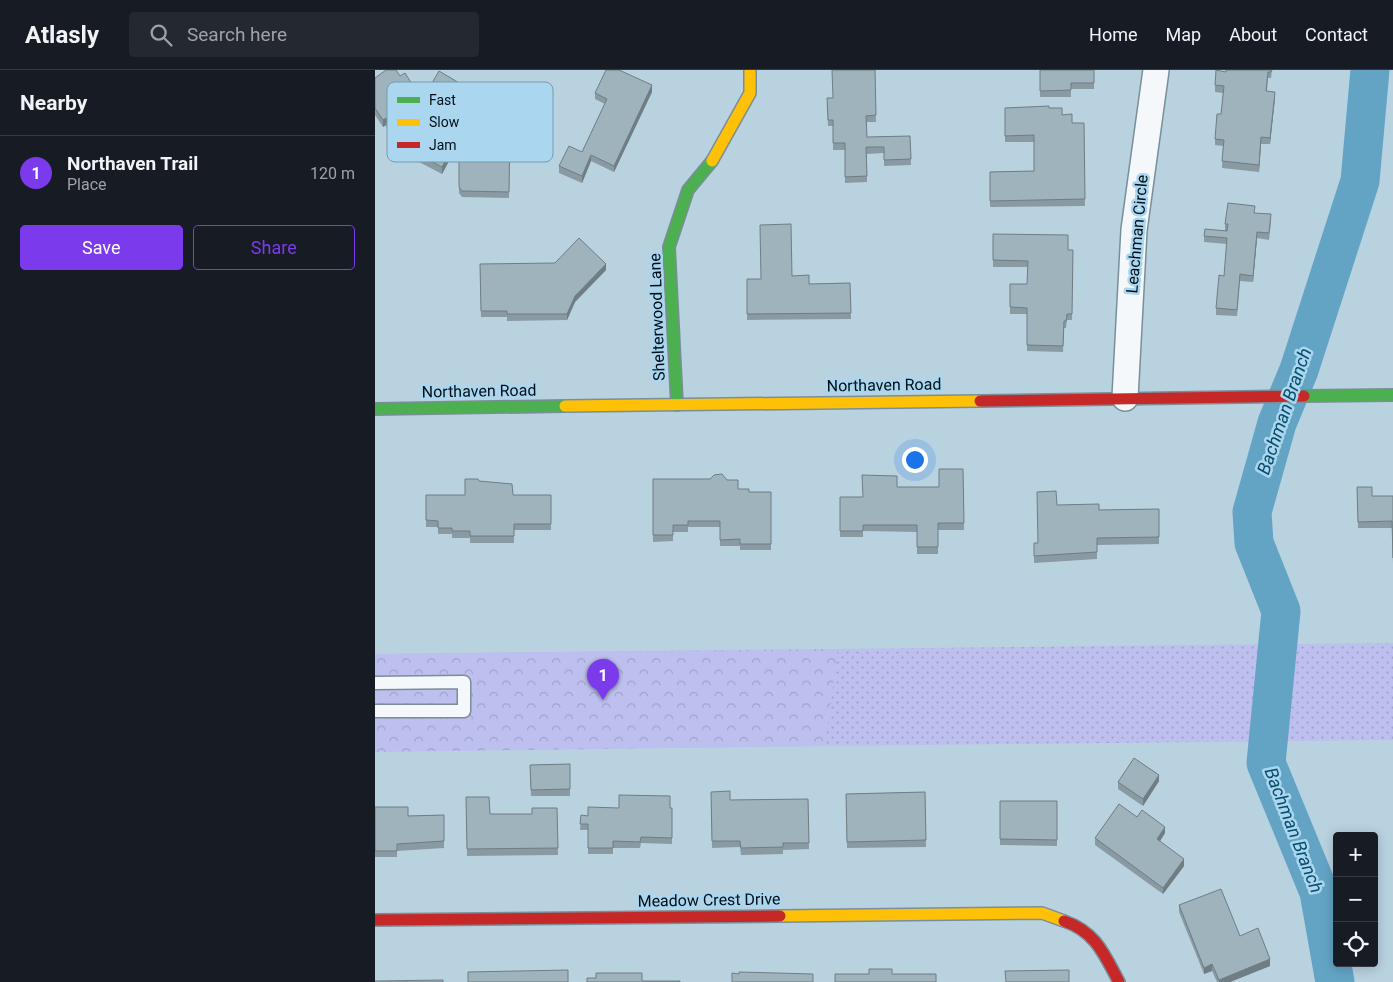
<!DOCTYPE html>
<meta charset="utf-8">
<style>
body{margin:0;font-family:Roboto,sans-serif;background:#242831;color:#f1f3f6}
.controls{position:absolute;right:15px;bottom:15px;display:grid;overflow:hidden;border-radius:5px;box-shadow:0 2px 12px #0003}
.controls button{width:45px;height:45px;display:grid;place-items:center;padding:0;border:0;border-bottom:1px solid #363941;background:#171b24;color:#f1f3f6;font:25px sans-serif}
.you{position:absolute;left:539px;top:389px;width:18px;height:18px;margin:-12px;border:4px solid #fff;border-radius:50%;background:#1a73e8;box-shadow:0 0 0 8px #1a73e833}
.badge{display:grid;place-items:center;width:32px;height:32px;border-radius:50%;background:#7c3aed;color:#fff;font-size:16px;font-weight:700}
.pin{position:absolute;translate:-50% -41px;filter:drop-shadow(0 1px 2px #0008)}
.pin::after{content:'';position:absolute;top:26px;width:18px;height:15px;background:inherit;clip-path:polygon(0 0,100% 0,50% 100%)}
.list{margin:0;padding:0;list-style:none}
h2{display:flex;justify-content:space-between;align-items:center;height:65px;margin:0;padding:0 20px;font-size:21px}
h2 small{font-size:16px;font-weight:400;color:#9ea1a6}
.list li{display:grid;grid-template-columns:32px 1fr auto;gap:15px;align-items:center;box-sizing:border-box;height:75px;padding:0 20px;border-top:1px solid #363941}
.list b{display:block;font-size:19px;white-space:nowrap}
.list p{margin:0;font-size:16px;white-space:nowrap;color:#9ea1a6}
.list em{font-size:16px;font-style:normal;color:#9ea1a6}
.actions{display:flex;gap:10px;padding:15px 20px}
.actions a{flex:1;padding:11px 0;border:1px solid #7c3aed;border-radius:5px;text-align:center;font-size:18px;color:#7c3aed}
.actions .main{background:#7c3aed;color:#fff}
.icon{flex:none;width:28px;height:28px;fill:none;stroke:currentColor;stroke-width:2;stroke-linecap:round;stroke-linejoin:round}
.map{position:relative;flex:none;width:1018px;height:912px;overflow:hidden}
header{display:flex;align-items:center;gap:30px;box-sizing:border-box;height:70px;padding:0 25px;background:#171b24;border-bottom:1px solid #363941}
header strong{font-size:24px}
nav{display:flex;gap:28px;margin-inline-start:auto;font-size:18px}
.search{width:350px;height:45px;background:#242831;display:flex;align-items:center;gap:12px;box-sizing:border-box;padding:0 18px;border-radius:5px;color:#9ea1a6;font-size:19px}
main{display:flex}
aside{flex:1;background:#171b24}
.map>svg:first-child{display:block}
</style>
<header>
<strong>Atlasly</strong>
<div class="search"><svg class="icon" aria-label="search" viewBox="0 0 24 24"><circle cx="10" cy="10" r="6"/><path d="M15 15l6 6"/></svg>Search here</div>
<nav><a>Home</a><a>Map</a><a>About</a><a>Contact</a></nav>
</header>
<main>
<aside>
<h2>Nearby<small></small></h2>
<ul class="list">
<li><span class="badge">1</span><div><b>Northaven Trail</b><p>Place</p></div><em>120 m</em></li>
</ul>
<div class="actions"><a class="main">Save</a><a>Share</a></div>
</aside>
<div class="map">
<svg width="1018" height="912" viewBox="0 0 1018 912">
<defs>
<pattern id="grass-dots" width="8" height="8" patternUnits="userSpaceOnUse" patternTransform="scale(1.25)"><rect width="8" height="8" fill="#bdbfee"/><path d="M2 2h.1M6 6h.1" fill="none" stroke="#a1a3cb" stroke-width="1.8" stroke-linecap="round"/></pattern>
<pattern id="park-crowns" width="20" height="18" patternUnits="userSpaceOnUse" patternTransform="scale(1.25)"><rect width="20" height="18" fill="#bdbfee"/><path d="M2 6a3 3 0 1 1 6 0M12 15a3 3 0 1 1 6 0" fill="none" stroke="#a1a3cb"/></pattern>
</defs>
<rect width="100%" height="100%" fill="#b9d2e0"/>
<polygon fill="url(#grass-dots)" points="1018,573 1018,670 0,681 0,584"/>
<polygon fill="url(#park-crowns)" points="463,579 450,676 0,682 0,584"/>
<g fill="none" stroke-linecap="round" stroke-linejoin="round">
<polyline stroke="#63a4c5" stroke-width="39" points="960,912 944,822 891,693 906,541 879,473 877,442 902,353 924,300 985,111 995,0"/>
<defs>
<polyline id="lane" points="0,613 89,612 89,641 0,641"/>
<polyline id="street" points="750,328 759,160 781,0"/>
<g id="fast">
<polyline points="929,326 1018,325"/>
<polyline points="302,335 294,177 313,120 337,91"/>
<polyline points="0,339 190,336"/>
</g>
<g id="slow">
<polyline points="337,91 375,23 375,0"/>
<polyline points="190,336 605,331"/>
<polyline points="405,846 667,843 689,851"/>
</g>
<g id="jam">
<polyline points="605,331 929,326"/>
<polyline points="0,850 405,846"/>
<path d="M689,851C721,862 729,884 744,912"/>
</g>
</defs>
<use href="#lane" stroke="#7a8e98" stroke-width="15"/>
<use href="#street" stroke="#7a8e98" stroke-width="28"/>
<use href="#fast" stroke="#7a8e98" stroke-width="14"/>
<use href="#slow" stroke="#7a8e98" stroke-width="14"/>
<use href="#jam" stroke="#7a8e98" stroke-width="14"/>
<use href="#lane" stroke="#f4f8fa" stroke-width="12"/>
<use href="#street" stroke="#f4f8fa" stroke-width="25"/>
<use href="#fast" stroke="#4caf50" stroke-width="11"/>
<use href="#slow" stroke="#ffc107" stroke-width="11"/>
<use href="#jam" stroke="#c62828" stroke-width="11"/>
</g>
<g fill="#899aa3">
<polygon points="500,0 501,52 492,52 492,67 535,66 536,95 509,96 509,83 492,84 492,112 470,113 470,80 458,80 458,56 453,56 452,28 458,28"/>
<polygon points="665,0 719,0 719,19 696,19 696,27 665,27"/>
<polygon points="897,0 896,8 893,8 892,21 900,28 895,74 886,74 884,102 847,98 848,76 840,75 840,69 846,44 848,23 840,22 840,15 851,2"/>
<polygon points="25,6 47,30 91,24 78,46 115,54 135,54 134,128 87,127 84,123 84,91 74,91 67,104 23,81 23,74 28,64 20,67 13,64 11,55 8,57 0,45 0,8"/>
<polygon points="277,22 239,102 216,91 207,113 184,103 184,96 207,82 230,34 220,29 220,23"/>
<polygon points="630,38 674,38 687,45 697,53 709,53 710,136 615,137 615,102 659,101 659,72 630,72"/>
<polygon points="880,143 896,151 894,170 882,168 878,212 865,211 862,246 841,245 841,238 849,206 852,174 829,172 829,166 850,161 850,154"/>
<polygon points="618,164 693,180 698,180 697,250 692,250 691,258 689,258 688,282 652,281 652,244 635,244 635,237 652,214 653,197 618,197"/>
<polygon points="105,194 231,200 200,232 192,250 132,251 132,247 106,247"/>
<polygon points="417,206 434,214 475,213 476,249 372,250 372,209 386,209"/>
<polygon points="588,399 589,460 563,460 563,484 542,484 542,462 488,461 488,467 465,467 465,427 487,427 522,417 564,417"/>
<polygon points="278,409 352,410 363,419 374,422 396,422 396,480 365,480 365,476 345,476 345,457 313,457 313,462 298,462 298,471 278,472"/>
<polygon points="104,411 138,425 176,454 176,460 139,460 139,473 95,473 95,468 77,468 77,464 63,464 63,457 51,457 51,425 90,425"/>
<polygon points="982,417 997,426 1018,426 1018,495 1017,458 983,458"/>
<polygon points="682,435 724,440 784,439 784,474 722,475 722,489 659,493 659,473 663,473"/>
<polygon points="195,694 195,726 156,726 155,695"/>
<polygon points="784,711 768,736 743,719 743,712"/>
<polygon points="336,722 355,730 433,729 434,779 408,780 408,784 366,785 365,777 337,778"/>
<polygon points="550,722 551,777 472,778 471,724"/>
<polygon points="91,727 115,744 157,744 182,738 183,785 92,786"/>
<polygon points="625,731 682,731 682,776 625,775"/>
<polygon points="0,737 33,746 69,745 69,778 22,781 22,787 0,787"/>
<polygon points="244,738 297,738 297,774 266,773 265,778 238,778 238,784 213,784 213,760 205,760 206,745 213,746"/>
<polygon points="762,747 790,763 785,771 809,796 788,824 720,775 720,768"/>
<polygon points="804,835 865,866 895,896 855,912 842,912 837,901 829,904 804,842"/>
</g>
<g fill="#6f7d84">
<polygon points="277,15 277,22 239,102 239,96"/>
<polygon points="91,17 91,24 74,53 74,46"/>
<polygon points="900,22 900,28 895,74 895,68"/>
<polygon points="11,48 11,55 8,57 8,50"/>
<polygon points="31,56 31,63 20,67 20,61"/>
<polygon points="886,67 886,74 884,102 884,95"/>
<polygon points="74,84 74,91 67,104 67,97"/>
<polygon points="216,85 216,91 207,113 207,106"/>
<polygon points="882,162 882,168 878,212 878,206"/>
<polygon points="231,194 231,200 200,232 192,250 192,244 200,226"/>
<polygon points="784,705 784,711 768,736 768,729"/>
<polygon points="790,757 790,763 782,776 782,769"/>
<polygon points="809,789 809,796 788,824 788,818"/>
<polygon points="895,889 895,896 855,912 844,912 844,910"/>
<polygon points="837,894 837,901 829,904 829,898"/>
</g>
<g fill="#9fb3bd" stroke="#6f7d84">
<polygon points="11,0 21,0 25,6 30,3 47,30 64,1 91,17 74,46 115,47 115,54 135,54 134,122 87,121 84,117 84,84 74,84 67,97 23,74 31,56 20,61 13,58 11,48 8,50 0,38 0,8"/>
<polygon points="231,0 244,0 277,15 239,96 216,85 207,106 184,96 194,76 207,82 232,29 220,23"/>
<polygon points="457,0 500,0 501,45 491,46 492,67 535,66 536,89 509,90 509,77 491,77 492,106 470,107 470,73 458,73 458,50 453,50 452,28 458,28"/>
<polygon points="665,0 719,0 719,13 696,13 696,20 665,21"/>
<polygon points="841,0 851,2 851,0 897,0 896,2 893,2 891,21 900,22 895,68 886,67 884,95 847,91 849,70 840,69 842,44 846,44 849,16 840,15"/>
<polygon points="674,36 674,38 687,38 687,45 697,44 697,53 709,53 710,129 615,131 615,102 659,101 659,65 630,66 630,38"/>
<polygon points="853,133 880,136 879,143 896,144 894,163 882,162 878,206 865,204 862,240 841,238 844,205 849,206 852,168 829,166 830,159 852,161 853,154 850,154"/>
<polygon points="416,154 417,206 434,205 434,214 475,213 476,243 372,244 372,209 386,209 385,155"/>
<polygon points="618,164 693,165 693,180 698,180 697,244 692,244 691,251 689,251 688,276 652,275 652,238 635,237 635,214 652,214 653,191 618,190"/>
<polygon points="204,168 231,194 200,226 192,244 132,244 132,241 106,241 105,194 180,193"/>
<polygon points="564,399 588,399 589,453 563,453 563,477 542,477 542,455 488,455 488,461 465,461 465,427 488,427 487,405 522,406 522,417 564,417"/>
<polygon points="347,404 352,410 363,410 363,419 374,419 374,422 396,422 396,474 365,474 365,469 345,470 345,451 313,451 313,455 298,455 298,465 278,465 278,409 335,409 339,405"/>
<polygon points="90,409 103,409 104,411 137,414 138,425 176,425 176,454 139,454 139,466 95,466 95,461 77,461 77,458 63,458 63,451 51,450 51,425 90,425"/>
<polygon points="982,417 997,417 997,426 1018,426 1018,488 1017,451 983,452"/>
<polygon points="681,421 682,435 724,434 724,440 784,439 784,467 722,468 722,482 659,486 659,473 663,473 662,422"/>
<polygon points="759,688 784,705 768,729 743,712"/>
<polygon points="195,694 195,719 156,720 155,695"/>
<polygon points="355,721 355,730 433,729 434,773 408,773 408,777 366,778 365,771 337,771 336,722"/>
<polygon points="550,722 551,770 472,772 471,724"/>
<polygon points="244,725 295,726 295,738 297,738 297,768 266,767 265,772 238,771 238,778 213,778 213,754 205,754 206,745 213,746 213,737 244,738"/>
<polygon points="91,727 114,727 115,744 157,744 157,738 182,738 183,778 92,779"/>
<polygon points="625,731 682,731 682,770 625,769"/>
<polygon points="744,734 762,747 767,740 790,757 782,769 809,789 788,818 720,768"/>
<polygon points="0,737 33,737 33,746 69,745 69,771 22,774 22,781 0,781"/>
<polygon points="846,819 865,866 883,858 895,889 844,910 837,894 829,898 804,835"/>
<polygon points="494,899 517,899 517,904 561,904 561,912 460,912 460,904 494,904"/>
<polygon points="193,900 193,912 93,912 93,902"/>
<polygon points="694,900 694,912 631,912 630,901"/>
<polygon points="364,902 438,904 438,912 357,912 357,903 364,904"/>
<polygon points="221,903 267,903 267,911 305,911 305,912 212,912 212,908 221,908"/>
<polygon points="68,910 68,912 0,912 0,911"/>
</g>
<g text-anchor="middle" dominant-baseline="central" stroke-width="5" stroke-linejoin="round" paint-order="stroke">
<g font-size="16" fill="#010e17" stroke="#aad6ef">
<text transform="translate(762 164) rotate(-85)">Leachman Circle</text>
<text transform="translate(282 247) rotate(-92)">Shelterwood Lane</text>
<text transform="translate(509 315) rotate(-1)">Northaven Road</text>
<text transform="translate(104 321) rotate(-1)">Northaven Road</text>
<text transform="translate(334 830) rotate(-1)">Meadow Crest Drive</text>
</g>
<g font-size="18" font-style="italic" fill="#064d6a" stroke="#aad6ef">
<text transform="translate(909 341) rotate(-71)">Bachman Branch</text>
<text transform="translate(919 760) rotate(69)">Bachman Branch</text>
</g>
</g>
<rect x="12" y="12" width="166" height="80" rx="8" fill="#aad6ef" stroke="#779aae" stroke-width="1"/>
<rect x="22" y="27" width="23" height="6" fill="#4caf50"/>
<rect x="22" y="49" width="23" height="7" fill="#ffc107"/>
<rect x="22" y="72" width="23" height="6" fill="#c62828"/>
<g font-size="14" fill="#010e17">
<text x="54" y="35">Fast</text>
<text x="54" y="57">Slow</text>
<text x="54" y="80">Jam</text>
</g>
</svg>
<div class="controls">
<button>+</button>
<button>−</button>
<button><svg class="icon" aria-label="locate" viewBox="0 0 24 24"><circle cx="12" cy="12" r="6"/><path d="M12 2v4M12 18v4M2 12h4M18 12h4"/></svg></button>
</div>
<div class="you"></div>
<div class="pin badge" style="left:228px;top:630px">1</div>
</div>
</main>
